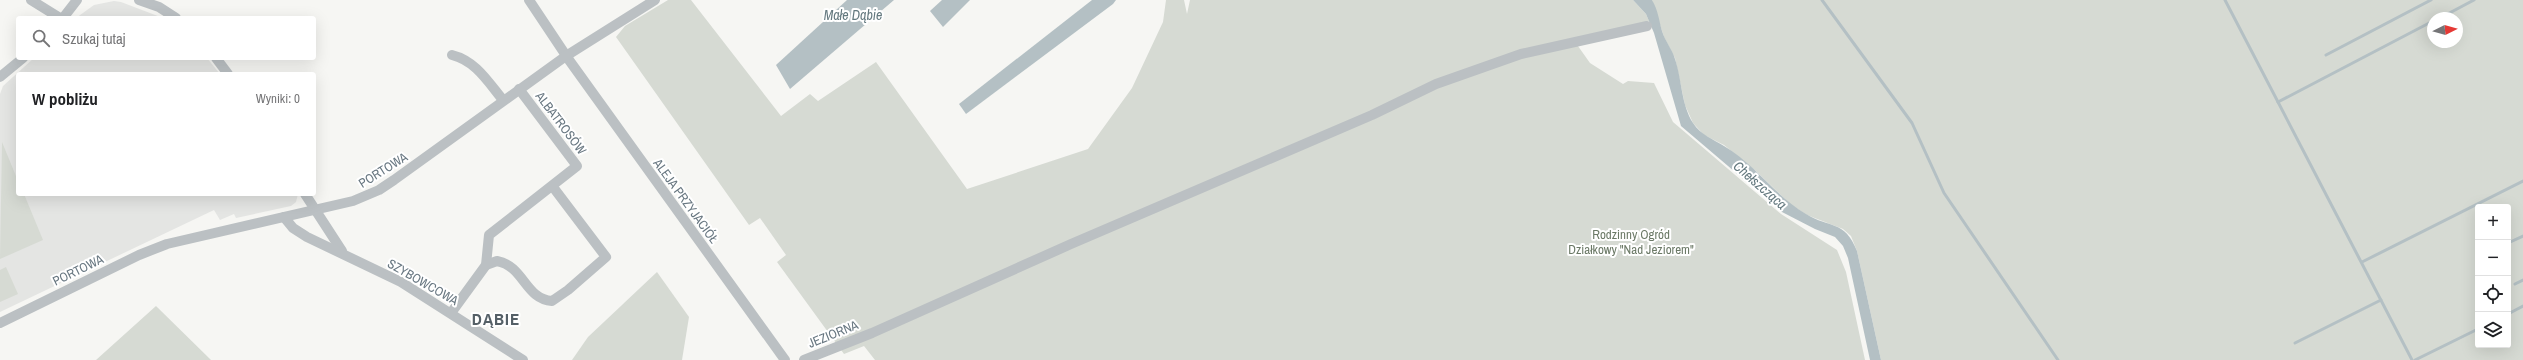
<!DOCTYPE html>
<html lang="pl">
<meta charset="utf-8">
<style>
body{margin:0;font-family:"Archivo Narrow",sans-serif;background:#f2f2f2;color:#202124}
.controls{position:absolute;right:12px;bottom:12px;display:grid;overflow:hidden;border-radius:4px;box-shadow:0 4px 16px #0002}
.controls button{width:36px;height:36px;display:grid;place-items:center;padding:0;border:0;border-bottom:1px solid #e0e0e0;background:#fff;color:#202124;font:20px sans-serif}
.compass{position:absolute;left:2427px;top:12px;width:36px;height:36px;border-radius:50%;background:#fff;box-shadow:0 4px 16px #0002;rotate:85deg}
.list{margin:0;padding:0;list-style:none}
h2{display:flex;justify-content:space-between;align-items:center;height:52px;margin:0;padding:0 16px;font-size:17px}
h2 small{font-size:13px;font-weight:400;color:#757577}
.icon{flex:none;width:22px;height:22px;fill:none;stroke:currentColor;stroke-width:2;stroke-linecap:round;stroke-linejoin:round}
.map{position:relative;flex:none;width:2523px;height:360px;overflow:hidden}
.search{position:absolute;background:#fff;box-shadow:0 4px 16px #0002;left:16px;top:16px;width:300px;height:44px;display:flex;align-items:center;gap:10px;box-sizing:border-box;padding:0 14px;border-radius:4px;color:#757577;font-size:15px}
.panel{position:absolute;background:#fff;box-shadow:0 4px 16px #0002;left:16px;top:72px;width:300px;height:124px;border-radius:4px}
.map>svg:first-child{display:block}
</style>
<div class="map">
<svg width="2523" height="360" viewBox="0 0 2523 360">
<rect width="100%" height="100%" fill="#f6f6f3"/>
<g fill="#e4e5e3">
<polygon points="114,1 121,2 163,18 76,18 94,5"/>
<polygon points="34,58 207,58 220,74 18,74 18,194 298,194 296,202 291,206 236,218 234,214 220,220 214,210 0,312 0,94 3,86"/>
</g>
<g fill="#d6dad3" fill-rule="evenodd">
<polygon points="668,0 691,0 781,116 810,94 818,101 876,62 967,189 1088,149 1132,88 1163,22 1166,0 1184,0 1187,14 1190,0 1633,0 1646,14 1649,21 1573,39 1590,63 1623,84 1628,81 1654,83 1673,122 1781,214 1837,250 1846,272 1865,360 875,360 864,346 844,354 777,262 786,255 760,218 749,225 616,37 625,26"/>
<path d="M1652,0H2523V360H1881L1857,251L1851,236L1843,229L1807,215L1790,204L1756,171L1724,145L1704,135L1693,123L1685,105L1675,58L1664,37ZM2433,18H2457V42H2433ZM2478,207H2508V345H2478Z"/>
<polygon points="2,142 18,181 18,194 24,194 43,240 0,259"/>
<polygon points="6,267 18,294 0,302 0,270"/>
<polygon points="657,272 689,317 682,360 572,360 588,337"/>
<polygon points="156,306 211,360 96,360"/>
</g>
<g fill="#b4c0c4">
<polygon points="847,0 894,0 790,89 776,65"/>
<polygon points="942,0 970,0 943,27 930,11"/>
<polygon points="1092,0 1116,0 1113,4 966,114 959,104"/>
<path d="M1633,0H1652C1658,10 1659,20 1662,31C1665,41 1672,49 1675,59C1682,80 1681,104 1693,123C1701,135 1713,139 1724,146C1755,164 1775,196 1806,214C1830,229 1844,219 1857,251L1881,360H1870L1848,258L1843,246L1835,237L1815,229L1782,212L1681,126L1654,33L1646,14Z"/>
</g>
<g fill="none" stroke-linecap="round" stroke-linejoin="round">
<g stroke="#b4c0c4" stroke-width="3">
<polyline points="1822,0 1912,123 1944,193 2058,360"/>
<polyline points="2225,0 2412,360"/>
<polyline points="2440,18 2474,0"/>
<polyline points="2326,55 2431,0"/>
<polyline points="2278,102 2433,21"/>
<polyline points="2508,243 2523,236"/>
<polyline points="2362,262 2523,181"/>
<polyline points="2515,284 2523,280"/>
<polyline points="2508,314 2523,306"/>
<polyline points="2295,343 2381,300"/>
<polyline points="2415,360 2478,329"/>
</g>
<g stroke="#bbc0c3" stroke-width="10">
<polyline points="31,0 60,18"/>
<polyline points="139,0 159,7 176,18"/>
<polyline points="529,0 569,60 785,360"/>
<polyline points="63,18 77,0"/>
<path d="M452,55C476,61 488,82 503,100"/>
<polyline points="216,58 228,74"/>
<polyline points="0,77 23,58"/>
<polyline points="305,194 342,251"/>
<polyline points="284,217 293,228 307,237 401,282 523,360"/>
<path d="M486,265L497,261C524,266 525,299 552,301L568,290L606,257L553,187"/>
<polyline points="451,313 486,265 489,235 577,166 519,89"/>
<polyline points="0,323 139,255 167,244 353,201 379,190 394,180 566,56 655,0"/>
<polyline points="804,360 872,333 1071,244 1372,115 1436,84 1521,54 1647,26"/>
</g>
</g>
<g text-anchor="middle" dominant-baseline="central" stroke-width="4" stroke-linejoin="round" paint-order="stroke">
<g font-size="13" fill="#687781" stroke="#fff">
<text transform="translate(561 123) rotate(53)">ALBATROSÓW</text>
<text transform="translate(383 170) rotate(-32)">PORTOWA</text>
<text transform="translate(686 201) rotate(54)">ALEJA PRZYJACIÓŁ</text>
<text transform="translate(78 270) rotate(-26)">PORTOWA</text>
<text transform="translate(423 282) rotate(30)">SZYBOWCOWA</text>
<text transform="translate(833 334) rotate(-22)">JEZIORNA</text>
</g>
<g font-size="13" fill="#6b7966" stroke="#fff">
<text x="1631" y="234">Rodzinny Ogród<tspan x="1631" dy="15">Działkowy "Nad Jeziorem"</tspan></text>
</g>
<g font-size="14" font-style="italic" fill="#63787e" stroke="#fff">
<text x="853" y="15">Małe Dąbie</text>
<text transform="translate(1760 185) rotate(41)">Chełszcząca</text>
</g>
<g font-size="17" font-weight="bold" letter-spacing="1" fill="#556067" stroke="#fff">
<text x="496" y="318">DĄBIE</text>
</g>
</g>
</svg>
<div class="controls">
<button>+</button>
<button>−</button>
<button><svg class="icon" aria-label="locate" viewBox="0 0 24 24"><circle cx="12" cy="12" r="6"/><path d="M12 2v4M12 18v4M2 12h4M18 12h4"/></svg></button>
<button><svg class="icon" aria-label="layers" viewBox="0 0 24 24"><path d="M12 4l9 5-9 5-9-5zM3 14l9 5 9-5"/></svg></button>
</div>
<svg class="compass" viewBox="-18 -18 36 36"><path d="M0-13l5 13h-10z" fill="#e53935"/><path d="M0 13l5-13h-10z" fill="#757577"/></svg>
<div class="search"><svg class="icon" aria-label="search" viewBox="0 0 24 24"><circle cx="10" cy="10" r="6"/><path d="M15 15l6 6"/></svg>Szukaj tutaj</div>
<section class="panel">
<h2>W pobliżu<small>Wyniki: 0</small></h2>
<ul class="list">
</ul>
</section>
</div>
